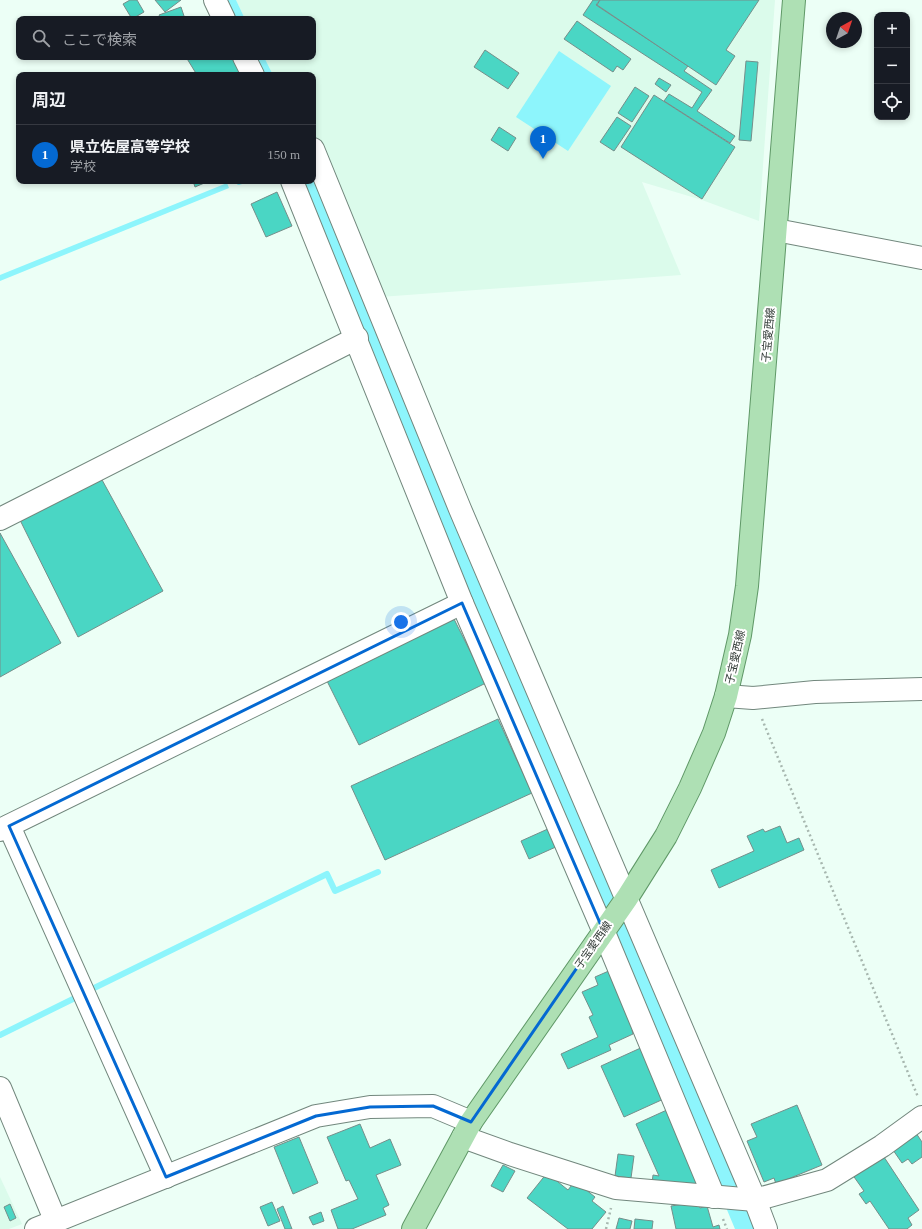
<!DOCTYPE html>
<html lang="ja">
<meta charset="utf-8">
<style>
body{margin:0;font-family:"Times New Roman","Noto Sans JP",serif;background:#20242c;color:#f1f3f6}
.controls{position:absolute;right:12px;top:12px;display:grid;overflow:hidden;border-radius:8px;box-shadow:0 2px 6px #0003}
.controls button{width:36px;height:36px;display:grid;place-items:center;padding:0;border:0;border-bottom:1px solid #363941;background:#171b24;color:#f1f3f6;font:20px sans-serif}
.compass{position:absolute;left:826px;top:12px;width:36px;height:36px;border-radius:50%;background:#171b24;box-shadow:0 2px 6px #0003;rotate:40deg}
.you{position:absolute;left:401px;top:622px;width:14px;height:14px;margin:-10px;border:3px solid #fff;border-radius:50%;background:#1a73e8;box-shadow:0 0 0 6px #1a73e833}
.badge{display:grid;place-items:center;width:26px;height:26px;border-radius:50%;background:#0469d2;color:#fff;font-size:13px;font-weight:700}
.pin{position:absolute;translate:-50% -33px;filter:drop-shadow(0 1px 2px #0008)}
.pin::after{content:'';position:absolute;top:21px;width:14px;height:12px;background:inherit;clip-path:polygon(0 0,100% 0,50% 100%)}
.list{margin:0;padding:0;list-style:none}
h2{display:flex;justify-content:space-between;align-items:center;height:52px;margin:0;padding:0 16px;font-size:17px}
h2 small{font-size:13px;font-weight:400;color:#9ea1a6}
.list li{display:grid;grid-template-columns:26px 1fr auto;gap:12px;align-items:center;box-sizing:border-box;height:60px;padding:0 16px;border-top:1px solid #363941}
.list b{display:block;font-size:15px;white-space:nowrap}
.list p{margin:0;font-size:13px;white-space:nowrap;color:#9ea1a6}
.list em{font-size:13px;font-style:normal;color:#9ea1a6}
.icon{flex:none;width:22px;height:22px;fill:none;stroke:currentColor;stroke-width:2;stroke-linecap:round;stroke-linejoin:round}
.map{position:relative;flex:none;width:922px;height:1229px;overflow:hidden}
.search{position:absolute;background:#171b24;box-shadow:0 2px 6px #0003;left:16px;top:16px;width:300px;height:44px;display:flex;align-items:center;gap:10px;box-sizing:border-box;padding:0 14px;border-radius:8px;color:#9ea1a6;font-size:15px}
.panel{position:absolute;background:#171b24;box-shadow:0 2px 6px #0003;left:16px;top:72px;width:300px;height:112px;border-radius:8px}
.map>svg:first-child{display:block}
</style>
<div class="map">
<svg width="922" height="1229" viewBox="0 0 922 1229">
<rect width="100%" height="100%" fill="#ecfff6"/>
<g fill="#dbfbeb">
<polygon points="236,0 775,0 759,221 702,200 642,182 681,275 380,297 313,136 313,75 273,75 264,57 313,57 313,19 245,19"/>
<polygon points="0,1177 22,1224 9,1229 0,1229"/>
</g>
<g fill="#8df5fc">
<polygon points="222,0 236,0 245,19 231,19"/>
<polygon points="559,51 611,86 568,151 516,117"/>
<polygon points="251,57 264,57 273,75 260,75"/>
<polygon points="313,170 758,1229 735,1229 298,181 313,181"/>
<polygon points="227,183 229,188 0,281 0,275"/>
</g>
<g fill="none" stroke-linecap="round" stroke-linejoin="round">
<g stroke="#8df5fc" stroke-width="6">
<polyline points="239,182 242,181"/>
<polyline points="88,991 327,874 335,891 378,872"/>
<polyline points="0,1035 79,996"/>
</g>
</g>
<g fill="#4ad6c4" stroke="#758e8a">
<polygon points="130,0 137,0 144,12 132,19 123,4"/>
<polygon points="155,0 181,0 165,12"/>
<polygon points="593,0 600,0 596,5 688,66 684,71 712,90 697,111 735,136 730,143 664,101 669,94 692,108 702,92 583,15"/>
<polygon points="600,0 759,0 726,50 735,56 716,85 597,5"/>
<polygon points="181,7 185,19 161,19 159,15"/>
<polygon points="577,21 631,59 623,70 617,66 613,72 564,39"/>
<polygon points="485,50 519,73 508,89 474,67"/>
<polygon points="186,57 233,57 243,75 197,75"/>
<polygon points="746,61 758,62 751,141 739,140"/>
<polygon points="659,78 671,85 666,92 655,84"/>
<polygon points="635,87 649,96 632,122 618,113"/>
<polygon points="654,95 735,147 702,199 621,147"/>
<polygon points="617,117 631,126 614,151 600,142"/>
<polygon points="499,127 516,138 508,151 491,140"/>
<polygon points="193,181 209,181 195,187"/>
<polygon points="277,192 292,226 266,237 251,204"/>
<polygon points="101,478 163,591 78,637 19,518"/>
<polygon points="0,533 61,643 0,677"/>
<polygon points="453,617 486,683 359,745 326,679"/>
<polygon points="498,719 532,793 385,860 351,786"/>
<polygon points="780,826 787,843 799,838 804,850 719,888 711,870 754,851 747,836 763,829 765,832"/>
<polygon points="550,828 558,846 529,859 521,841"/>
<polygon points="611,970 637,1028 632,1030 633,1034 609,1045 611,1050 568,1069 561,1054 598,1037 589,1017 593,1015 582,992 598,985 595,977"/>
<polygon points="645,1046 668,1097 624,1117 601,1066"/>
<polygon points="797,1105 822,1165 776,1184 774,1178 764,1182 747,1141 757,1137 751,1124"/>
<polygon points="669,1109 698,1174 697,1188 652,1183 653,1175 659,1176 636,1124"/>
<polygon points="360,1124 370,1148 390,1139 401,1165 376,1175 389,1205 383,1208 386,1215 352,1229 338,1229 331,1210 358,1199 349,1180 346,1181 327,1137"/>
<polygon points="916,1133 922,1142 922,1157 912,1164 908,1159 902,1163 893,1150"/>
<polygon points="299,1137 318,1183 293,1194 274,1147"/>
<polygon points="618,1154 634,1156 631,1178 615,1176"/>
<polygon points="882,1154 919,1210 908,1218 912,1225 907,1229 889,1229 870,1201 866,1204 859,1194 864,1191 852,1174"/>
<polygon points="503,1165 515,1171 503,1192 491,1186"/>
<polygon points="547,1173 568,1190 575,1181 595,1197 592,1201 606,1212 592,1229 568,1229 527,1198"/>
<polygon points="272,1202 280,1221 268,1226 260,1207"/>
<polygon points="698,1202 700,1208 707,1206 713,1227 719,1225 720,1229 676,1229 671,1206"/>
<polygon points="10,1204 16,1218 10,1221 4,1207"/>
<polygon points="283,1206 292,1229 285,1229 277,1209"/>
<polygon points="321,1212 324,1221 313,1225 309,1217"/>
<polygon points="619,1218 632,1221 630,1229 616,1229"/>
<polygon points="635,1219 653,1221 652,1229 634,1229"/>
</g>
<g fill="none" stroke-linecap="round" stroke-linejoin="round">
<defs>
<g id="minor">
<polyline points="215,0 224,19"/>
<polyline points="244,57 253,75"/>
<polyline points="313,149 460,509 755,1200 766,1229"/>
<polyline points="292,181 462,603 603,930 714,1197"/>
<polyline points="776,230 922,258"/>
<polyline points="0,519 357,338"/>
<polyline points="726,696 753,698 815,692 922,689"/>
<polyline points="9,826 166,1177"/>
<polyline points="0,830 462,603"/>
<polyline points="0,1088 56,1222"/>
<polyline points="463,1137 510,1154 616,1188 755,1200 827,1180 882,1146 922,1117"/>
<polyline points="36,1229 316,1116 370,1107 433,1106 471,1122"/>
</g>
<polyline id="major" points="413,1229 471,1122 627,898 666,836 690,788 714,733 726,696 740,635 747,586 794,0"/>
</defs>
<use href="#minor" stroke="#72877d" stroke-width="24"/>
<use href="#major" stroke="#5f9867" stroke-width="24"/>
<g stroke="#a7b7af" stroke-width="2.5" stroke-dasharray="2 3" stroke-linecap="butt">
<polyline points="762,719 918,1097"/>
<polyline points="723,1219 727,1229"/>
<polyline points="606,1229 611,1208"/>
</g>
<use href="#minor" stroke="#fff" stroke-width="22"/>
<use href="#major" stroke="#aee0b4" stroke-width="22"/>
</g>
<path fill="none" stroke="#0469d2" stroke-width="3" stroke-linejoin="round" d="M462,603L603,930L471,1122L433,1106L370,1107L316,1116L166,1177L9,826Z"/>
<g text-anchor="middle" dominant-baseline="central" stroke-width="4" stroke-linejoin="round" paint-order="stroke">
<g font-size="11" fill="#313a36" stroke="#fff">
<text transform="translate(768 335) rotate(-85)">子宝愛西線</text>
<text transform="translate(735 657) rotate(-77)">子宝愛西線</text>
<text transform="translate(593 945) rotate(-55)">子宝愛西線</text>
</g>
</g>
</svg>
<div class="controls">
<button>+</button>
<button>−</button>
<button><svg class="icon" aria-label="locate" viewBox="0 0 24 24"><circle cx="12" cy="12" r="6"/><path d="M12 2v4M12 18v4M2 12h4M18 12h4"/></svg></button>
</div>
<svg class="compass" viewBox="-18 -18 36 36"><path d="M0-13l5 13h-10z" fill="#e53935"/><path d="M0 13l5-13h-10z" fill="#9ea1a6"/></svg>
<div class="you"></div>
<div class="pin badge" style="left:543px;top:159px">1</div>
<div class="search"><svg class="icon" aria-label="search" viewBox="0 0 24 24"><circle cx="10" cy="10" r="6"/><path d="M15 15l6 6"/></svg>ここで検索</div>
<section class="panel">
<h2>周辺<small></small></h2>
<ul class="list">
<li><span class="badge">1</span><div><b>県立佐屋高等学校</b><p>学校</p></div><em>150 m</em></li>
</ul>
</section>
</div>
